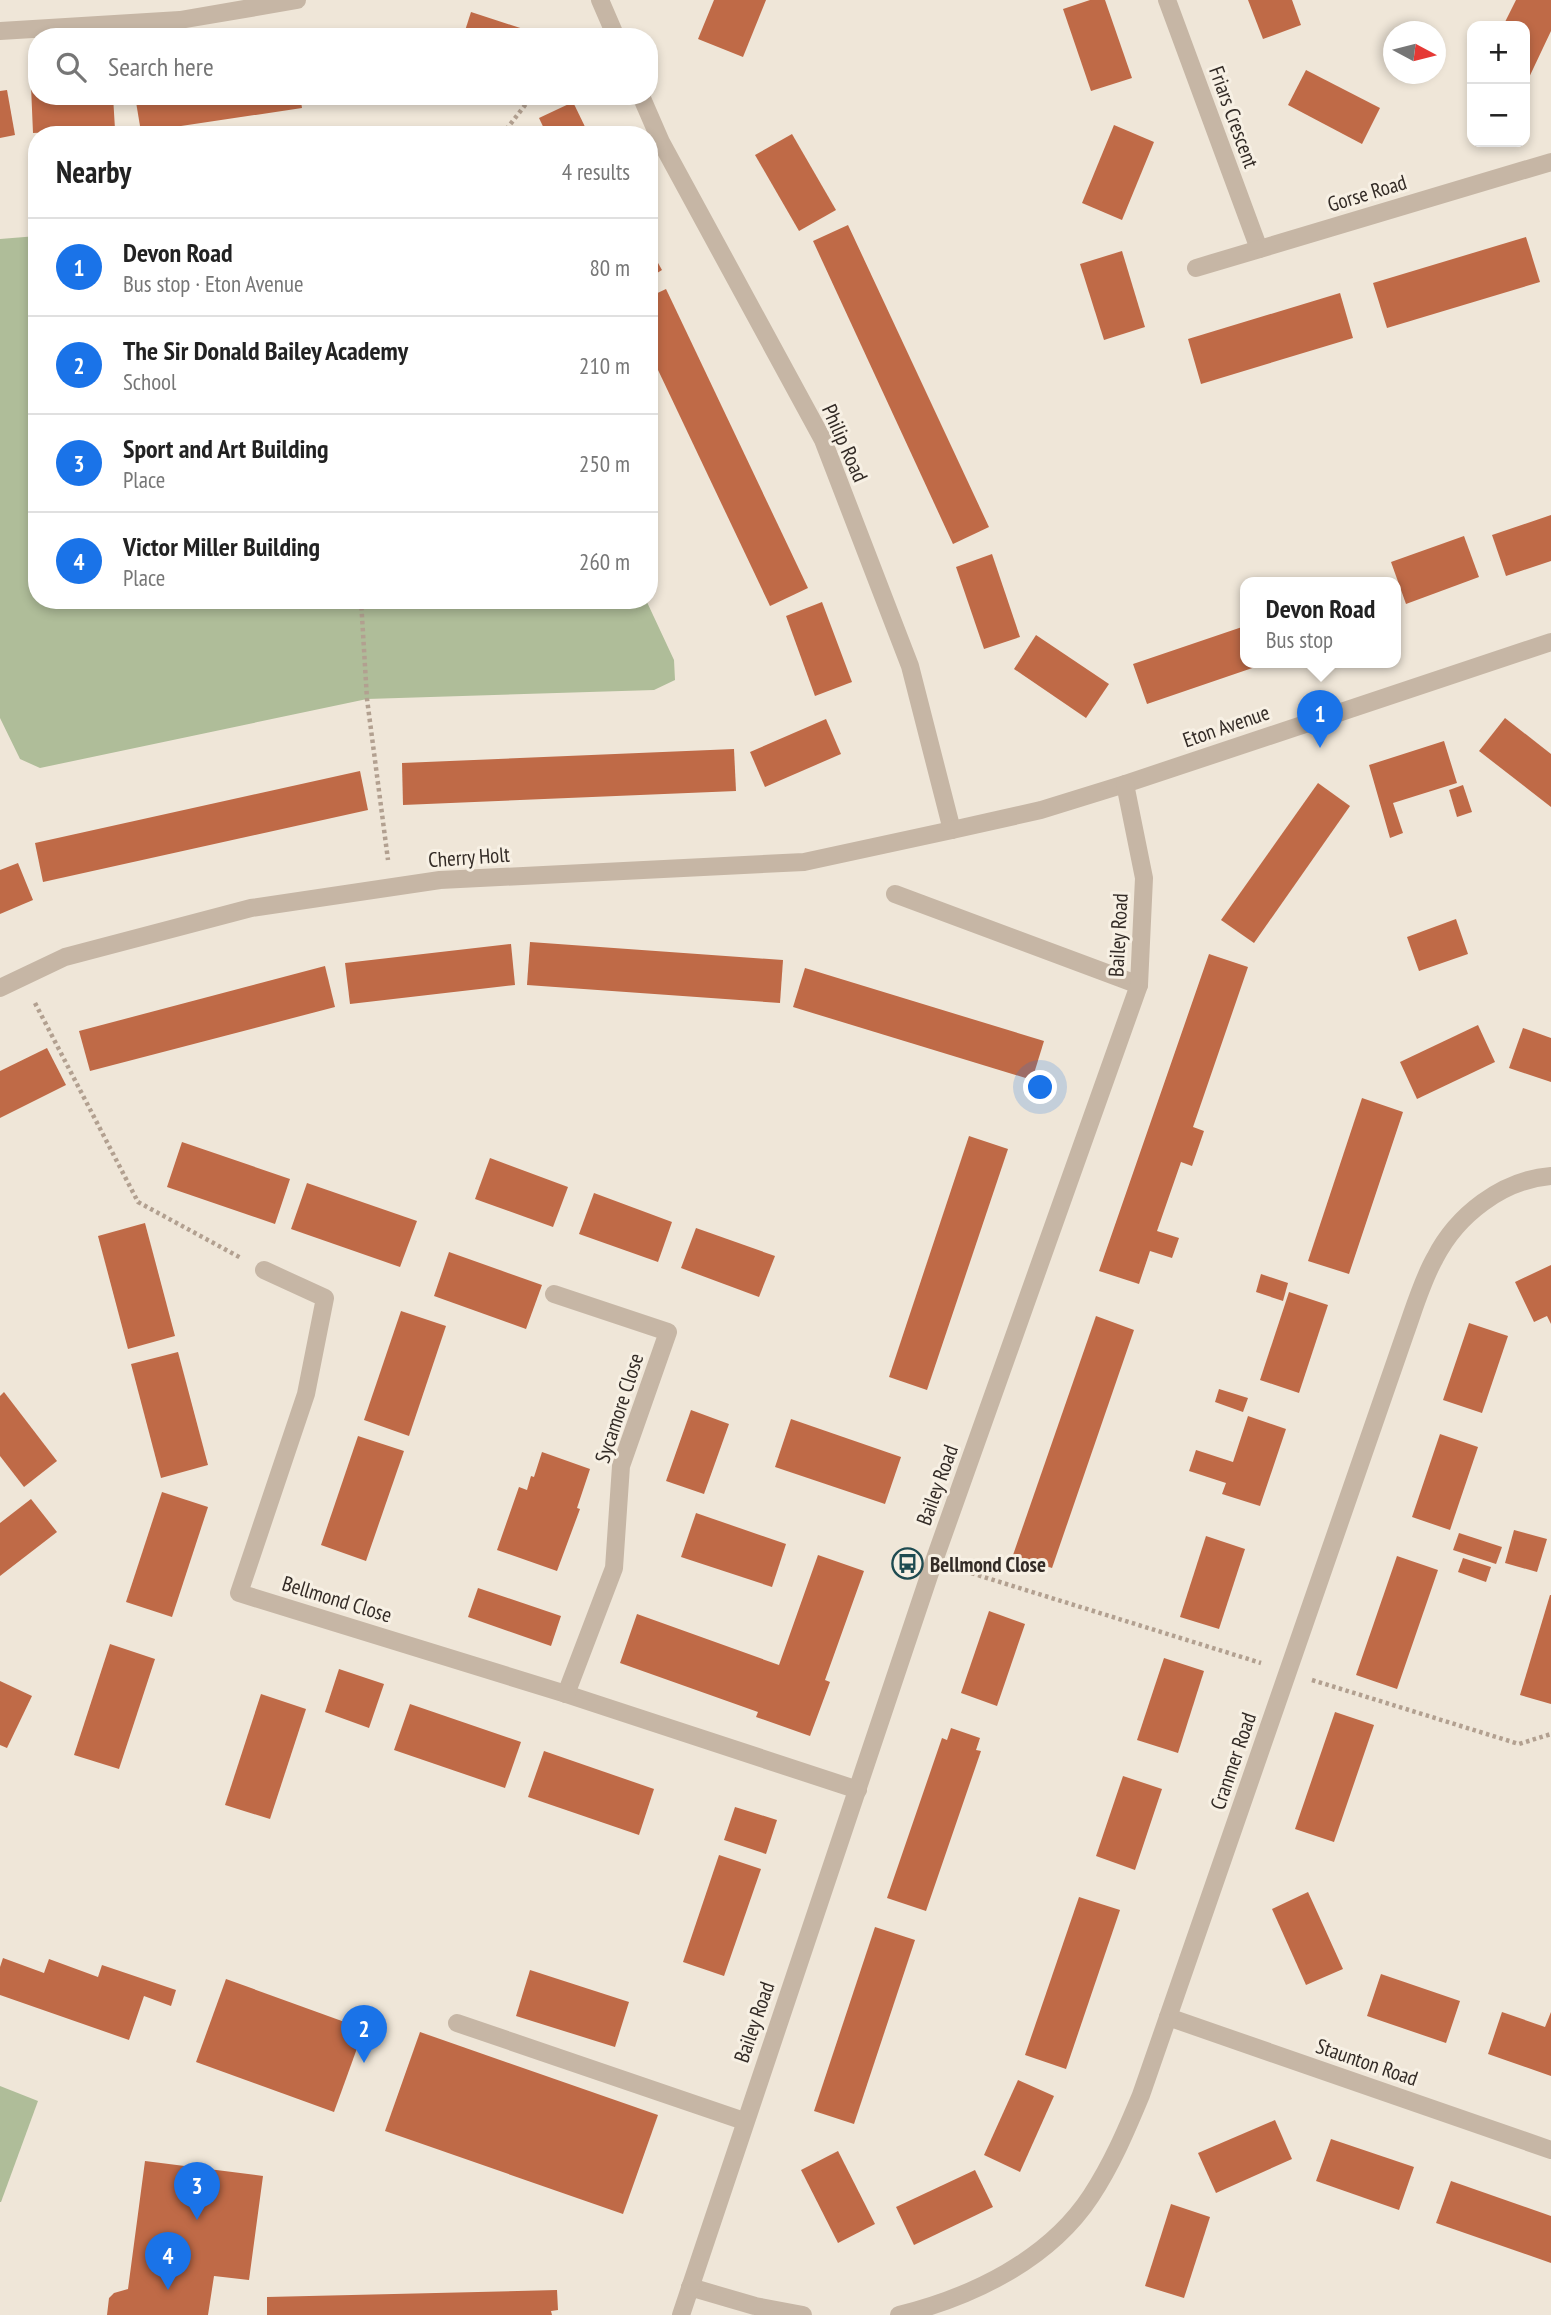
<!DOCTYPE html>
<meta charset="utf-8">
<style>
body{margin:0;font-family:"PT Sans Narrow",sans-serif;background:#f2f2f2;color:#222}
.controls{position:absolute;right:21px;top:21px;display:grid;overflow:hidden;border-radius:14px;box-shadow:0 4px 10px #0003}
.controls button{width:63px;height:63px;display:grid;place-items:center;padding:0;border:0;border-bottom:2px solid #e0e0e0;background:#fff;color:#222;font:35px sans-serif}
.compass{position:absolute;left:1383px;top:21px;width:63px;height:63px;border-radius:50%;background:#fff;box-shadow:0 4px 10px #0003;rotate:97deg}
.you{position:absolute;left:1041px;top:1088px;width:24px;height:24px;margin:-18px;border:5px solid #fff;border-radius:50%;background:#1a73e8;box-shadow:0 0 0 10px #1a73e833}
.badge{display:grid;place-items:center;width:46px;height:46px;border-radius:50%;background:#1a73e8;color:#fff;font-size:23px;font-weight:700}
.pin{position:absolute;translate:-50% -58px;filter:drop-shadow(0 2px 4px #0008)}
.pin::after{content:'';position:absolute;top:37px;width:24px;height:21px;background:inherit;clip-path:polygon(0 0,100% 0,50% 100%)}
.popup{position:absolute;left:1240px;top:577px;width:161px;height:91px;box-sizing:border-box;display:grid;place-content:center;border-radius:14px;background:#fff;filter:drop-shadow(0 2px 5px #0005);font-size:23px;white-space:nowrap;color:#767676}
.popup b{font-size:26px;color:#222}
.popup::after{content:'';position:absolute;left:50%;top:100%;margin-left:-14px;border:14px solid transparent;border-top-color:#fff}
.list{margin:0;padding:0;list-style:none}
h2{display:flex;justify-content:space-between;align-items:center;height:91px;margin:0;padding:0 28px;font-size:30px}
h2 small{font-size:23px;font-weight:400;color:#767676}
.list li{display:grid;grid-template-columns:46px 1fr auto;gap:21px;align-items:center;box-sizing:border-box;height:98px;padding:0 28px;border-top:2px solid #e0e0e0}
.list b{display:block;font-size:26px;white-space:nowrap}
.list p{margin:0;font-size:23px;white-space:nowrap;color:#767676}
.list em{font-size:23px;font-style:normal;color:#767676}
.icon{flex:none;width:38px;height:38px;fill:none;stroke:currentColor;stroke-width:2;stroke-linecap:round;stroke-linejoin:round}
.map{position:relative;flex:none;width:1551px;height:2315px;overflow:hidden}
.search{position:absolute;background:#fff;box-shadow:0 4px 10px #0003;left:28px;top:28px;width:630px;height:77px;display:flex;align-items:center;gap:18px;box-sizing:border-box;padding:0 24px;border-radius:28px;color:#767676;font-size:26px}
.panel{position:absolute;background:#fff;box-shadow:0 4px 10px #0003;left:28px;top:126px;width:630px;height:483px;border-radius:28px}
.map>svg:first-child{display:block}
</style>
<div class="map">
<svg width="1551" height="2315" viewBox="0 0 1551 2315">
<rect width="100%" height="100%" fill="#efe6d8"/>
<g fill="#afbd99">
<polygon points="37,236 37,600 646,600 674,660 675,680 654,690 367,699 40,768 20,759 0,718 0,239"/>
<polygon points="0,2086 38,2101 1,2202 0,2202"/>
</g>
<g fill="#bf6a47">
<polygon points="714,0 766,0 743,57 698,39"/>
<polygon points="1090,0 1105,0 1132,78 1091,91 1063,9"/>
<polygon points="1248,0 1292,0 1301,25 1263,39"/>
<polygon points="1516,0 1551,0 1551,31 1525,86 1525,26 1503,26"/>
<polygon points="471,12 545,36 545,37 463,37"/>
<polygon points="1306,70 1380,108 1362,144 1288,105"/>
<polygon points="31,86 37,86 37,96 113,96 115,129 33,133"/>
<polygon points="7,90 15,135 0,138 0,91"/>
<polygon points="135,96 300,96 302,108 141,132"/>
<polygon points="573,102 589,135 547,135 539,118"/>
<polygon points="1114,125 1154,142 1122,220 1082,203"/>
<polygon points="792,134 836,210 799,231 755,155"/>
<polygon points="848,225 989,527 953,544 813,241"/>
<polygon points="1526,237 1540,282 1387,328 1373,283"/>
<polygon points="649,247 662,270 649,278"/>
<polygon points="1122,251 1145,327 1104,340 1080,264"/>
<polygon points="666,289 808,588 770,606 649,351 649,297"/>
<polygon points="1340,293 1353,338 1201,384 1188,339"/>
<polygon points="1551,515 1551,561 1506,576 1492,535"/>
<polygon points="1464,536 1479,577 1406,604 1391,562"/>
<polygon points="992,554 1020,637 984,649 956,567"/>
<polygon points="822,602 852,682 815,696 786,616"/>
<polygon points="1245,626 1245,662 1267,663 1147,704 1133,664"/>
<polygon points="1036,635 1109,684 1086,718 1014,669"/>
<polygon points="1505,718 1551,754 1551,807 1479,751"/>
<polygon points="826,719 841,754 765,787 750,752"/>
<polygon points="1444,741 1457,783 1393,803 1403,833 1390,838 1369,765"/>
<polygon points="734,749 736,791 403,805 402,763"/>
<polygon points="360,771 368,810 43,882 35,843"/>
<polygon points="1318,783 1350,806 1254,943 1221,920"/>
<polygon points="1463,785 1472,812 1457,817 1449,790"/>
<polygon points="18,863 33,900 0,914 0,870"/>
<polygon points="1456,919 1468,954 1419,971 1407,937"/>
<polygon points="530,942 783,960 780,1003 527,985"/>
<polygon points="511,944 515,985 350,1004 345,963"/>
<polygon points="1209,954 1248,967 1193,1127 1204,1131 1192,1166 1181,1162 1157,1231 1179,1238 1172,1258 1150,1251 1139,1284 1099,1271"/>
<polygon points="325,966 335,1007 90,1071 79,1031"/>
<polygon points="805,968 1044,1041 1032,1080 793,1007"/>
<polygon points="1478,1025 1495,1062 1417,1099 1400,1062"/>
<polygon points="1523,1028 1551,1038 1551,1082 1509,1068"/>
<polygon points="47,1048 66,1085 0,1118 0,1071"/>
<polygon points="1362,1098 1403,1112 1349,1274 1308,1261"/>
<polygon points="969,1136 1008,1149 927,1390 889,1377"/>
<polygon points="182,1142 290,1179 275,1224 167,1187"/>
<polygon points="490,1158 568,1187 553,1227 475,1199"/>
<polygon points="307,1183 417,1221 400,1267 291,1229"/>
<polygon points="594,1193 672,1222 658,1262 579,1234"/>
<polygon points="145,1223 175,1336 128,1349 98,1236"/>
<polygon points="696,1228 775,1256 759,1297 681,1268"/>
<polygon points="449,1252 542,1285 526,1329 434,1296"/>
<polygon points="1551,1265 1551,1324 1547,1316 1534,1322 1515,1282"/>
<polygon points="1261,1274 1288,1283 1283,1301 1256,1292"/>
<polygon points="1289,1292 1328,1305 1299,1393 1260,1380"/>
<polygon points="401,1311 446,1326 409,1436 364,1420"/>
<polygon points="1096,1316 1134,1330 1052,1568 1013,1555"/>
<polygon points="1469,1323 1508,1336 1482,1413 1443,1400"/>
<polygon points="178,1352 208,1465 161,1478 131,1364"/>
<polygon points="1219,1389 1248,1398 1243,1412 1215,1402"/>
<polygon points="4,1392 57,1461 24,1487 0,1456 0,1396"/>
<polygon points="691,1410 729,1424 704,1494 666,1481"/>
<polygon points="1248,1416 1286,1429 1260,1506 1222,1494 1226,1483 1189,1471 1196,1450 1233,1462"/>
<polygon points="791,1419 901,1457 885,1504 775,1467"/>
<polygon points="1440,1434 1478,1447 1450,1530 1412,1517"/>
<polygon points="358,1436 404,1451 366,1561 321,1545"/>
<polygon points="542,1452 590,1469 577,1508 580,1509 557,1571 497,1550 519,1487 527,1490 531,1476 534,1477"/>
<polygon points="162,1492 208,1507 172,1617 126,1602"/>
<polygon points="31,1499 57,1532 0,1576 0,1523"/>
<polygon points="696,1513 786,1544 772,1587 681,1557"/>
<polygon points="1514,1530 1547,1539 1537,1572 1505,1563"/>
<polygon points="1459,1533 1502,1547 1496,1564 1453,1550"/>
<polygon points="1206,1536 1245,1549 1219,1629 1180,1617"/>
<polygon points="818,1555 864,1571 825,1680 830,1682 810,1736 756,1717 758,1712 620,1663 637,1614 779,1665"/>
<polygon points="1397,1556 1438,1570 1397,1689 1356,1675"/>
<polygon points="1463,1558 1491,1567 1486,1582 1458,1572"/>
<polygon points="478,1588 561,1616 551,1646 468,1617"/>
<polygon points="1550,1595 1551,1595 1551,1704 1520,1695"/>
<polygon points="989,1611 1025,1624 997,1706 961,1693"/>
<polygon points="110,1644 155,1659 119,1769 74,1755"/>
<polygon points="1164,1658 1204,1671 1178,1753 1137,1740"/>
<polygon points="339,1669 384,1684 369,1728 325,1712"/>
<polygon points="0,1681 32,1696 7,1748 0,1745"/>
<polygon points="261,1694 306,1709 270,1819 225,1805"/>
<polygon points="410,1704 521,1742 505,1788 394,1750"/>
<polygon points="1335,1712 1374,1725 1334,1842 1295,1829"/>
<polygon points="951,1728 980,1738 976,1750 981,1751 926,1911 887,1898 942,1738 947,1740"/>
<polygon points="544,1751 654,1789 639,1835 528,1797"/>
<polygon points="1123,1776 1162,1789 1135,1870 1096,1856"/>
<polygon points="735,1807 777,1820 766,1854 724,1840"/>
<polygon points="719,1855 761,1869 724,1976 683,1962"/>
<polygon points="1308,1892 1343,1969 1306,1985 1272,1909"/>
<polygon points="1079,1897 1120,1910 1066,2069 1025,2055"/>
<polygon points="875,1927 915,1940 854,2124 814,2111"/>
<polygon points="3,1958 44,1973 49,1959 98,1977 102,1965 176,1990 171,2006 144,1996 129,2040 0,1995 0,1967"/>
<polygon points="530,1970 629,2002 615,2047 516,2016"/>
<polygon points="1381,1974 1460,2001 1446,2043 1367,2016"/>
<polygon points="226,1979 364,2029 334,2112 196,2062"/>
<polygon points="1502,2012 1545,2027 1551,2012 1551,2076 1488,2054"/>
<polygon points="420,2032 658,2115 623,2214 385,2131"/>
<polygon points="1018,2080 1054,2096 1020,2172 984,2155"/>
<polygon points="1275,2120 1292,2159 1216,2193 1198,2153"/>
<polygon points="1331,2139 1414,2167 1399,2210 1316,2181"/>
<polygon points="838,2151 875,2224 838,2243 801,2170"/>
<polygon points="145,2161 263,2176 249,2280 214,2276 208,2315 107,2315 109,2298 114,2293 128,2289"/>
<polygon points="975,2170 993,2207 914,2245 896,2207"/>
<polygon points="1451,2181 1551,2216 1551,2263 1436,2223"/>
<polygon points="1171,2204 1210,2217 1184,2298 1145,2286"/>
<polygon points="557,2290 558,2310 551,2311 552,2315 267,2315 267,2297"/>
</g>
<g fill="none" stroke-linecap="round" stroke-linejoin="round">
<g stroke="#b2a090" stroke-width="4.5" stroke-dasharray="3.5 3.5" stroke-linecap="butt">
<polyline points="502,135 532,96"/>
<polyline points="361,600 367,699 388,860"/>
<polyline points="35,1003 138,1202 241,1258"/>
<polyline points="958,1569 1261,1663"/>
<polyline points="1312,1680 1519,1744 1551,1734"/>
</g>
<g stroke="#c6b6a5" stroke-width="18">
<polyline points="600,0 616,37"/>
<polyline points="1167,0 1259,249"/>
<polyline points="0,31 180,20 297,0"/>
<polyline points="641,96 661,142 823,440 910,666 952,830"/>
<polyline points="1196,268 1551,162"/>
<polyline points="895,894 1139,985"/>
<polyline points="0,988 65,957 251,908 440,880 804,862 952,830 1041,810 1125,784 1551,642"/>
<polyline points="264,1270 325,1298 306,1394 239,1593 566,1694 858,1790"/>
<polyline points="554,1294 668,1332 621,1466 614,1568 566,1694"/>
<polyline points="1168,2017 1551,2150"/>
<polyline points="457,2023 744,2121"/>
<polyline points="690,2287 755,2306 803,2315"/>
<polyline points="681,2315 934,1561 1139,985 1144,878 1125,784"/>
<path d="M899,2315C972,2297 1049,2260 1091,2196C1112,2164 1126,2131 1141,2095L1405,1334C1414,1309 1422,1281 1435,1258C1457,1215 1502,1180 1551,1176"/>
</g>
</g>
<defs>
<symbol id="bus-ring" viewBox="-11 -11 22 22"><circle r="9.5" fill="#f7f0e4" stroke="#1e4b51" stroke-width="1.5"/><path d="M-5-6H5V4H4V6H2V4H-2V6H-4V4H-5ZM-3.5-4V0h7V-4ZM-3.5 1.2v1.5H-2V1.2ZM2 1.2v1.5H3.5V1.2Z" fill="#1e4b51"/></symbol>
</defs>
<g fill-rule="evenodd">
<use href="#bus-ring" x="890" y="1546" width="35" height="35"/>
</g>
<g text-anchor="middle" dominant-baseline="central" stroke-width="6" stroke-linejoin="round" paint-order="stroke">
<g font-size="21" fill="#332b26" stroke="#f7f0e4">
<text transform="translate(1234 117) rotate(70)">Friars Crescent</text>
<text transform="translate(1367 193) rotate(-17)">Gorse Road</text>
<text transform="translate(845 443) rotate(66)">Philip Road</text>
<text transform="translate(1226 726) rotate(-19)">Eton Avenue</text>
<text transform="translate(469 857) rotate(-4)">Cherry Holt</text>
<text transform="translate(1118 935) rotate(-87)">Bailey Road</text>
<text transform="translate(619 1408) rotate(-72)">Sycamore Close</text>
<text transform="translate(937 1485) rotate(-70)">Bailey Road</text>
<text transform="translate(337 1599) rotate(17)">Bellmond Close</text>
<text transform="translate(1233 1761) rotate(-71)">Cranmer Road</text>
<text transform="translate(754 2022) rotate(-71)">Bailey Road</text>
<text transform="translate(1367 2062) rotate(19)">Staunton Road</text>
</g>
<g font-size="21" font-weight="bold" fill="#332b26" stroke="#f7f0e4" text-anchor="start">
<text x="930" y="1564">Bellmond Close</text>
</g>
</g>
</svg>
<div class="controls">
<button>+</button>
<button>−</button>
</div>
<svg class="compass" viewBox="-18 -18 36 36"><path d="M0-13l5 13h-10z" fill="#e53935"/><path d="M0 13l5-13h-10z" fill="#767676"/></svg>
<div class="you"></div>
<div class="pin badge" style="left:1320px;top:748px">1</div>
<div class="popup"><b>Devon Road</b>Bus stop</div>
<div class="pin badge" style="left:364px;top:2063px">2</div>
<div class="pin badge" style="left:197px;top:2220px">3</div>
<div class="pin badge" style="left:168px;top:2290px">4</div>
<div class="search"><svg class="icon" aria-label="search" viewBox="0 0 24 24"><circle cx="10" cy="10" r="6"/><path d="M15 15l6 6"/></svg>Search here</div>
<section class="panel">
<h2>Nearby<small>4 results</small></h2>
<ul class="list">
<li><span class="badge">1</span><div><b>Devon Road</b><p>Bus stop · Eton Avenue</p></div><em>80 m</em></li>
<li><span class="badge">2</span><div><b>The Sir Donald Bailey Academy</b><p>School</p></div><em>210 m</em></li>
<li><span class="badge">3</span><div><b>Sport and Art Building</b><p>Place</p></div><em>250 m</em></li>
<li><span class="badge">4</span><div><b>Victor Miller Building</b><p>Place</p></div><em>260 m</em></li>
</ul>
</section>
</div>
